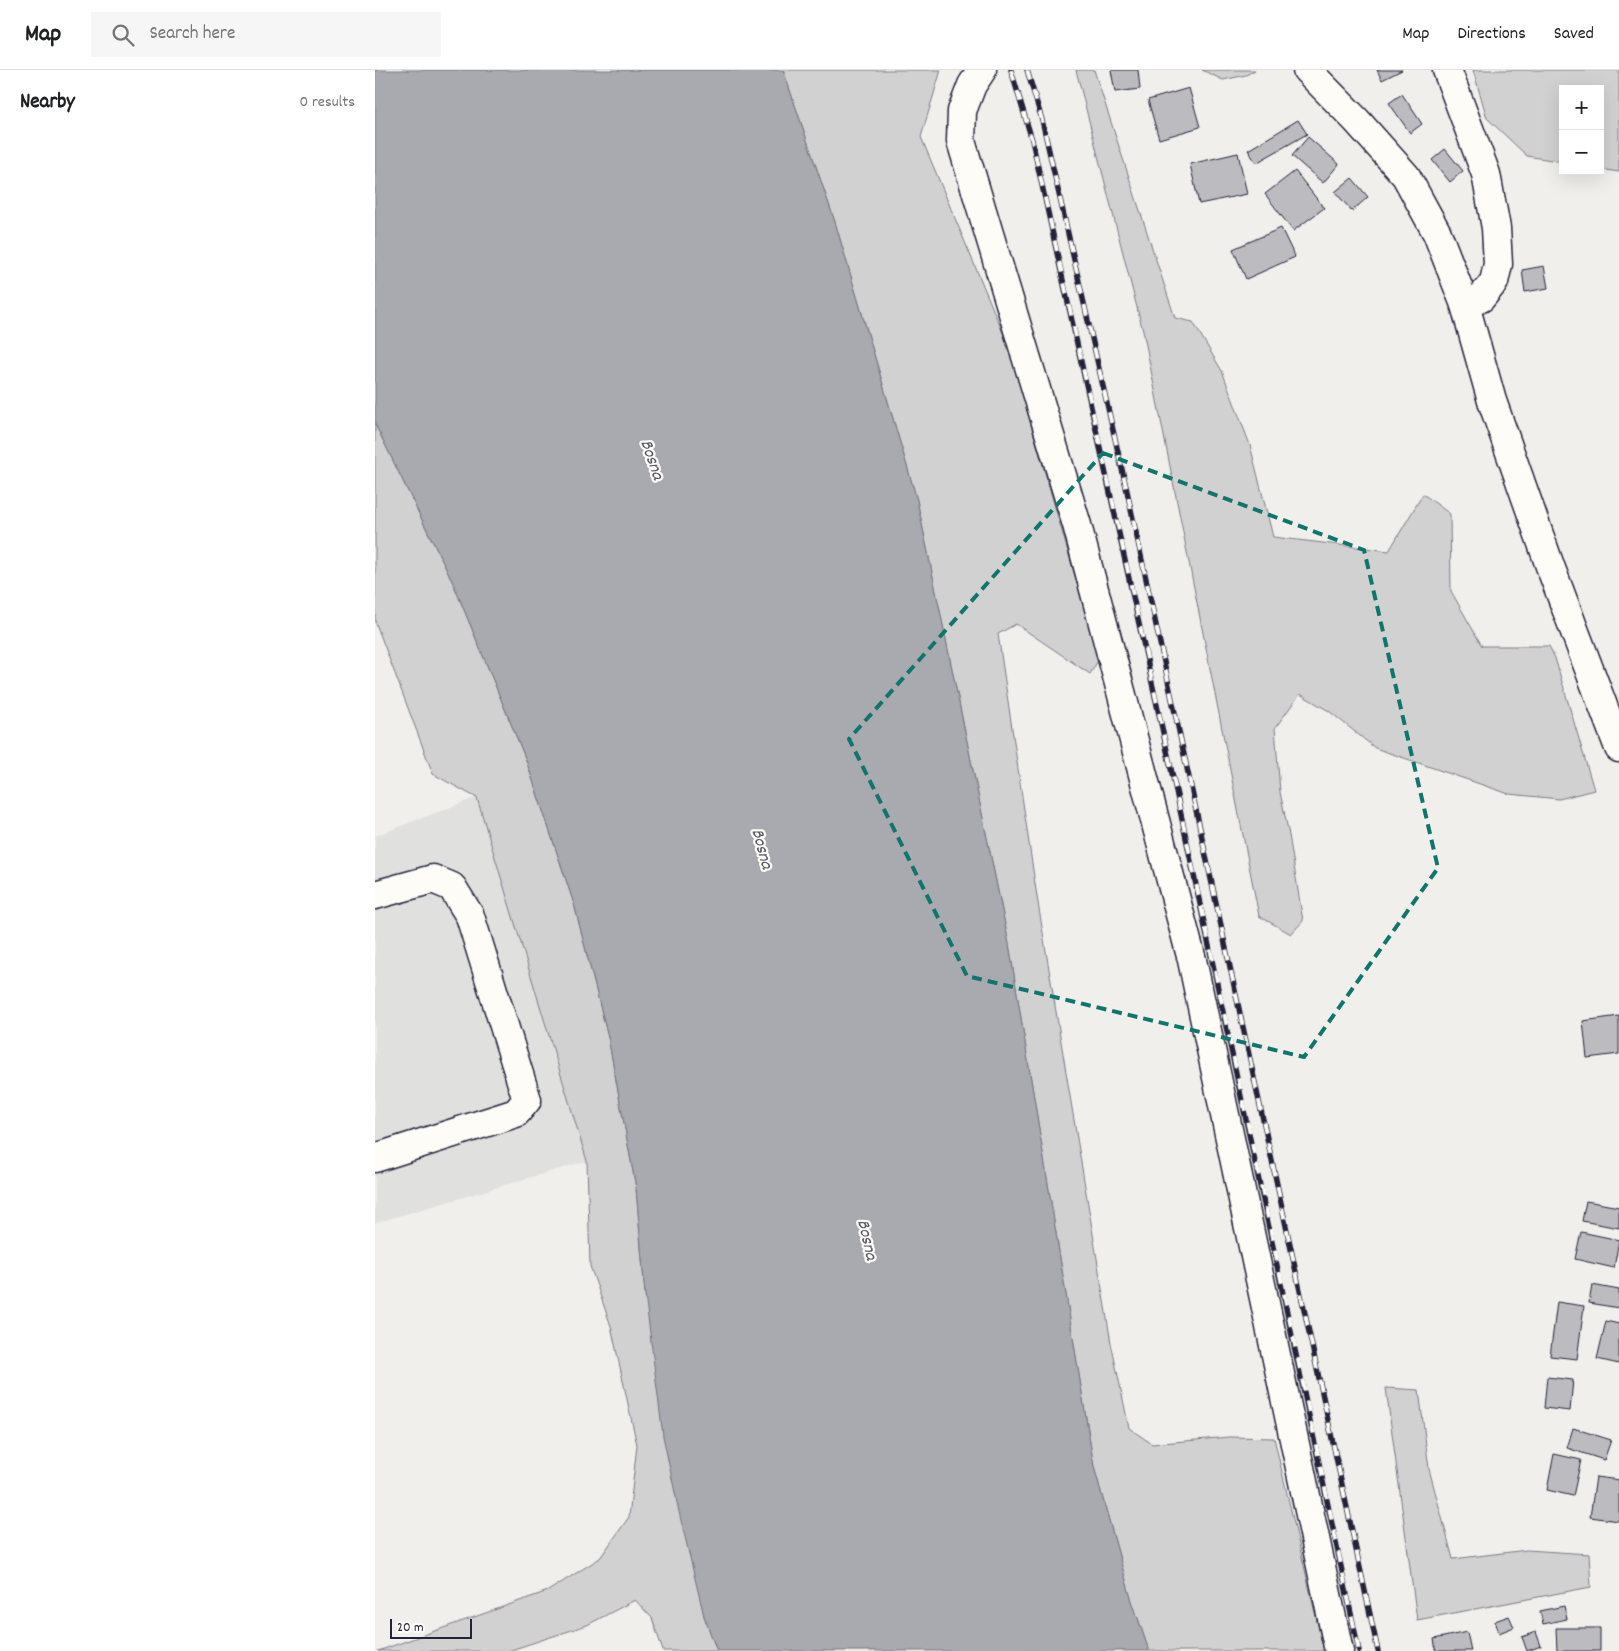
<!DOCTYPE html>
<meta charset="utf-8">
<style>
body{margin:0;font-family:Dekko,sans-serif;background:#f6f6f6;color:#202124}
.controls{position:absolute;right:15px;top:15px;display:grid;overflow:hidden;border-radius:0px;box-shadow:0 5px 20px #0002}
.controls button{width:45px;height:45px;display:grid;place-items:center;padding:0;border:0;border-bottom:1px solid #e0e0e0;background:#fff;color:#202124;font:25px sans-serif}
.scale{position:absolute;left:15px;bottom:12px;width:82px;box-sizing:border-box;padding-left:5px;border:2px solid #22223b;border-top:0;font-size:14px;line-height:18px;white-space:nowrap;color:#22223b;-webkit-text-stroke:4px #fdfcf7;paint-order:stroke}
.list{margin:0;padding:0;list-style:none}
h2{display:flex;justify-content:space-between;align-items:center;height:65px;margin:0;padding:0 20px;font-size:21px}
h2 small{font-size:16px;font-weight:400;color:#757577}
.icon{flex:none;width:28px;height:28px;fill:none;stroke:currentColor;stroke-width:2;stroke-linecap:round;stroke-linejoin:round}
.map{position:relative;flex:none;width:1244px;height:1581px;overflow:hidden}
header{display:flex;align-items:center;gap:30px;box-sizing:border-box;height:70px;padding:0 25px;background:#fff;border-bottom:1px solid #e0e0e0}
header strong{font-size:24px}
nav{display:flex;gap:28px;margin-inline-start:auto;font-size:18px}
.search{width:350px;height:45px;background:#f6f6f6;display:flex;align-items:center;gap:12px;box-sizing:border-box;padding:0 18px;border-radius:0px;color:#757577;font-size:19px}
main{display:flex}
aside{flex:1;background:#fff}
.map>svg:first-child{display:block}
</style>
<header>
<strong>Map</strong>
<div class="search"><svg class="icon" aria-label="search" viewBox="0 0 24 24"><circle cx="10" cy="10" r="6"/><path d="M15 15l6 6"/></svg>Search here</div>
<nav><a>Map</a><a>Directions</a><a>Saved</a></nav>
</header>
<main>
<aside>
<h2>Nearby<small>0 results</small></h2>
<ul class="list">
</ul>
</aside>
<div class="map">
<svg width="1244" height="1581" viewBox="0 0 1244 1581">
<rect width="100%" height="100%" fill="#f0efec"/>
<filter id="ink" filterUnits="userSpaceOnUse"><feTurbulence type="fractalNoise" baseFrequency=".02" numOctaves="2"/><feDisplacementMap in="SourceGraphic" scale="10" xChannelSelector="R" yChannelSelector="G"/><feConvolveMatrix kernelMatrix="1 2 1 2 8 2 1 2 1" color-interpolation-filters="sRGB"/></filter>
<g filter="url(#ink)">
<polygon fill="#e0e0df" points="102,727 212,1091 0,1153 0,766"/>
<g fill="#d2d1d1" stroke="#7a7a86">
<polygon points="408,0 566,0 546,67 633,275 724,589 715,604 641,554 623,564 662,827 736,1273 754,1358 777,1374 854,1367 899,1368 949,1581 774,1581 755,1525 719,1397 634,874 542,430 460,152"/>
<polygon points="701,0 719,0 800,248 818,252 847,301 875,375 898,467 1014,481 1048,424 1075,444 1076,521 1107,576 1174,576 1180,588 1219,720 1184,729 1134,724 1000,678 954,641 925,624 900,658 905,722 914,765 928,851 916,864 884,846 769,265"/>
<polygon points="827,0 880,0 871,5 848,10"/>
<polygon points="1098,0 1244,0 1244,102 1225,99 1225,19 1188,19 1188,92 1152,86 1112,48"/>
<polygon points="0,354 78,513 151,690 199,834 233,967 261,1118 270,1224 329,1546 342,1581 288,1581 277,1548 260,1530 212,1555 133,1581 3,1581 173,1521 225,1488 254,1447 262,1375 236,1256 215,1196 212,1091 102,728 58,704 0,551"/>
<polygon points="1011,1318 1044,1320 1054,1399 1078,1489 1152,1480 1214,1484 1216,1517 1042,1550"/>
</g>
<polygon fill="#a9a9b0" stroke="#737381" points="0,0 408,0 460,152 542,430 634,874 719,1397 755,1525 774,1581 342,1581 329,1546 304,1442 288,1366 270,1224 261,1118 233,967 199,834 151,690 78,513 0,354"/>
<g fill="#bcbcc0" stroke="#22223b">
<polygon points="736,0 763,0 765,19 740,22"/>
<polygon points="1002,0 1027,0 1007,10"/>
<polygon points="814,18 825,57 784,69 773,30"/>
<polygon points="1027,24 1047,54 1035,63 1014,33"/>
<polygon points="923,50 932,64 881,93 873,80"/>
<polygon points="933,67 964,94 948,113 917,86"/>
<polygon points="1070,79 1088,101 1075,112 1057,90"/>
<polygon points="863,83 872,124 824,134 815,94"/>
<polygon points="920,101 949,138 918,161 890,124"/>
<polygon points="977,108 993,127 977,141 960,122"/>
<polygon points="906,158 920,187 871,209 858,179"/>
<polygon points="1169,196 1173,218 1150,222 1147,200"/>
<polygon points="1244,946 1244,984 1212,988 1208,951"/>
<polygon points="1211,1131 1244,1137 1244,1158 1207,1151"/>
<polygon points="1206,1162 1244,1170 1239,1198 1200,1189"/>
<polygon points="1217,1215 1244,1220 1244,1238 1214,1233"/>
<polygon points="1182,1232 1209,1236 1202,1289 1175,1286"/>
<polygon points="1231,1251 1244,1254 1244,1294 1222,1289"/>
<polygon points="1172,1307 1198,1310 1195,1341 1169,1338"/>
<polygon points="1198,1358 1236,1370 1229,1390 1192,1378"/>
<polygon points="1179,1384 1206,1390 1198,1426 1172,1420"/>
<polygon points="1221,1407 1244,1410 1244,1451 1215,1447"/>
<polygon points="1189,1536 1192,1549 1168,1554 1165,1541"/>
<polygon points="1134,1546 1139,1557 1124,1563 1120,1551"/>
<polygon points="1181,1558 1225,1558 1225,1581 1182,1581"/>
<polygon points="1092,1562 1096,1581 1061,1581 1059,1569"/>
<polygon points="1161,1562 1166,1576 1152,1581 1147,1567"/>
</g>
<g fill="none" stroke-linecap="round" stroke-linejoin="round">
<defs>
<g id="minor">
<polyline points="607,0 597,15 587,41 586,71 702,455 817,890 964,1581"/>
<polyline points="1072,0 1111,104 1121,158 1123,194 1119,212 1106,228 1090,235"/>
<polyline points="0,825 58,809 77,817 95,846 152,1030 141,1043 0,1088"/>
</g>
<polyline id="major" points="932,0 982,51 1031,106 1062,163 1090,235 1117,331 1175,496 1244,678"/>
</defs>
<use href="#minor" stroke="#22223b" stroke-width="31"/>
<use href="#major" stroke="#22223b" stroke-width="31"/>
<use href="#minor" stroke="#fdfcf7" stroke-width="28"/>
<use href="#major" stroke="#fdfcf7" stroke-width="28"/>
<defs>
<g id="rail">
<path d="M636,0L657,70C770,573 879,1076 984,1581"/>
<polyline points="652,0 667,50 752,421 1003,1581"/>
</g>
</defs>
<use href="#rail" stroke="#22223b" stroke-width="5.5"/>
<use href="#rail" stroke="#fdfcf7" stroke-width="4" stroke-dasharray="11" stroke-linecap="butt"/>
</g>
</g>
<path fill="none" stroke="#0f766e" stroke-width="4" stroke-dasharray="10 6" stroke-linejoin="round" d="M728,383L989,480L1063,798L929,987L592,906L474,669Z"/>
<g text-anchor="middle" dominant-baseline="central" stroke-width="4.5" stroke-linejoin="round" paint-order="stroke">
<g font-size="18" font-style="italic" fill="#58586a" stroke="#fdfcf7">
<text transform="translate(276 390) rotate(71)">Bosna</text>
<text transform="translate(386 779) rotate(75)">Bosna</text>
<text transform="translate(491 1170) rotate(77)">Bosna</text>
</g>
</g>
</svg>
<div class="controls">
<button>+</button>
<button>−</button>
</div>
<div class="scale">20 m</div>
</div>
</main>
